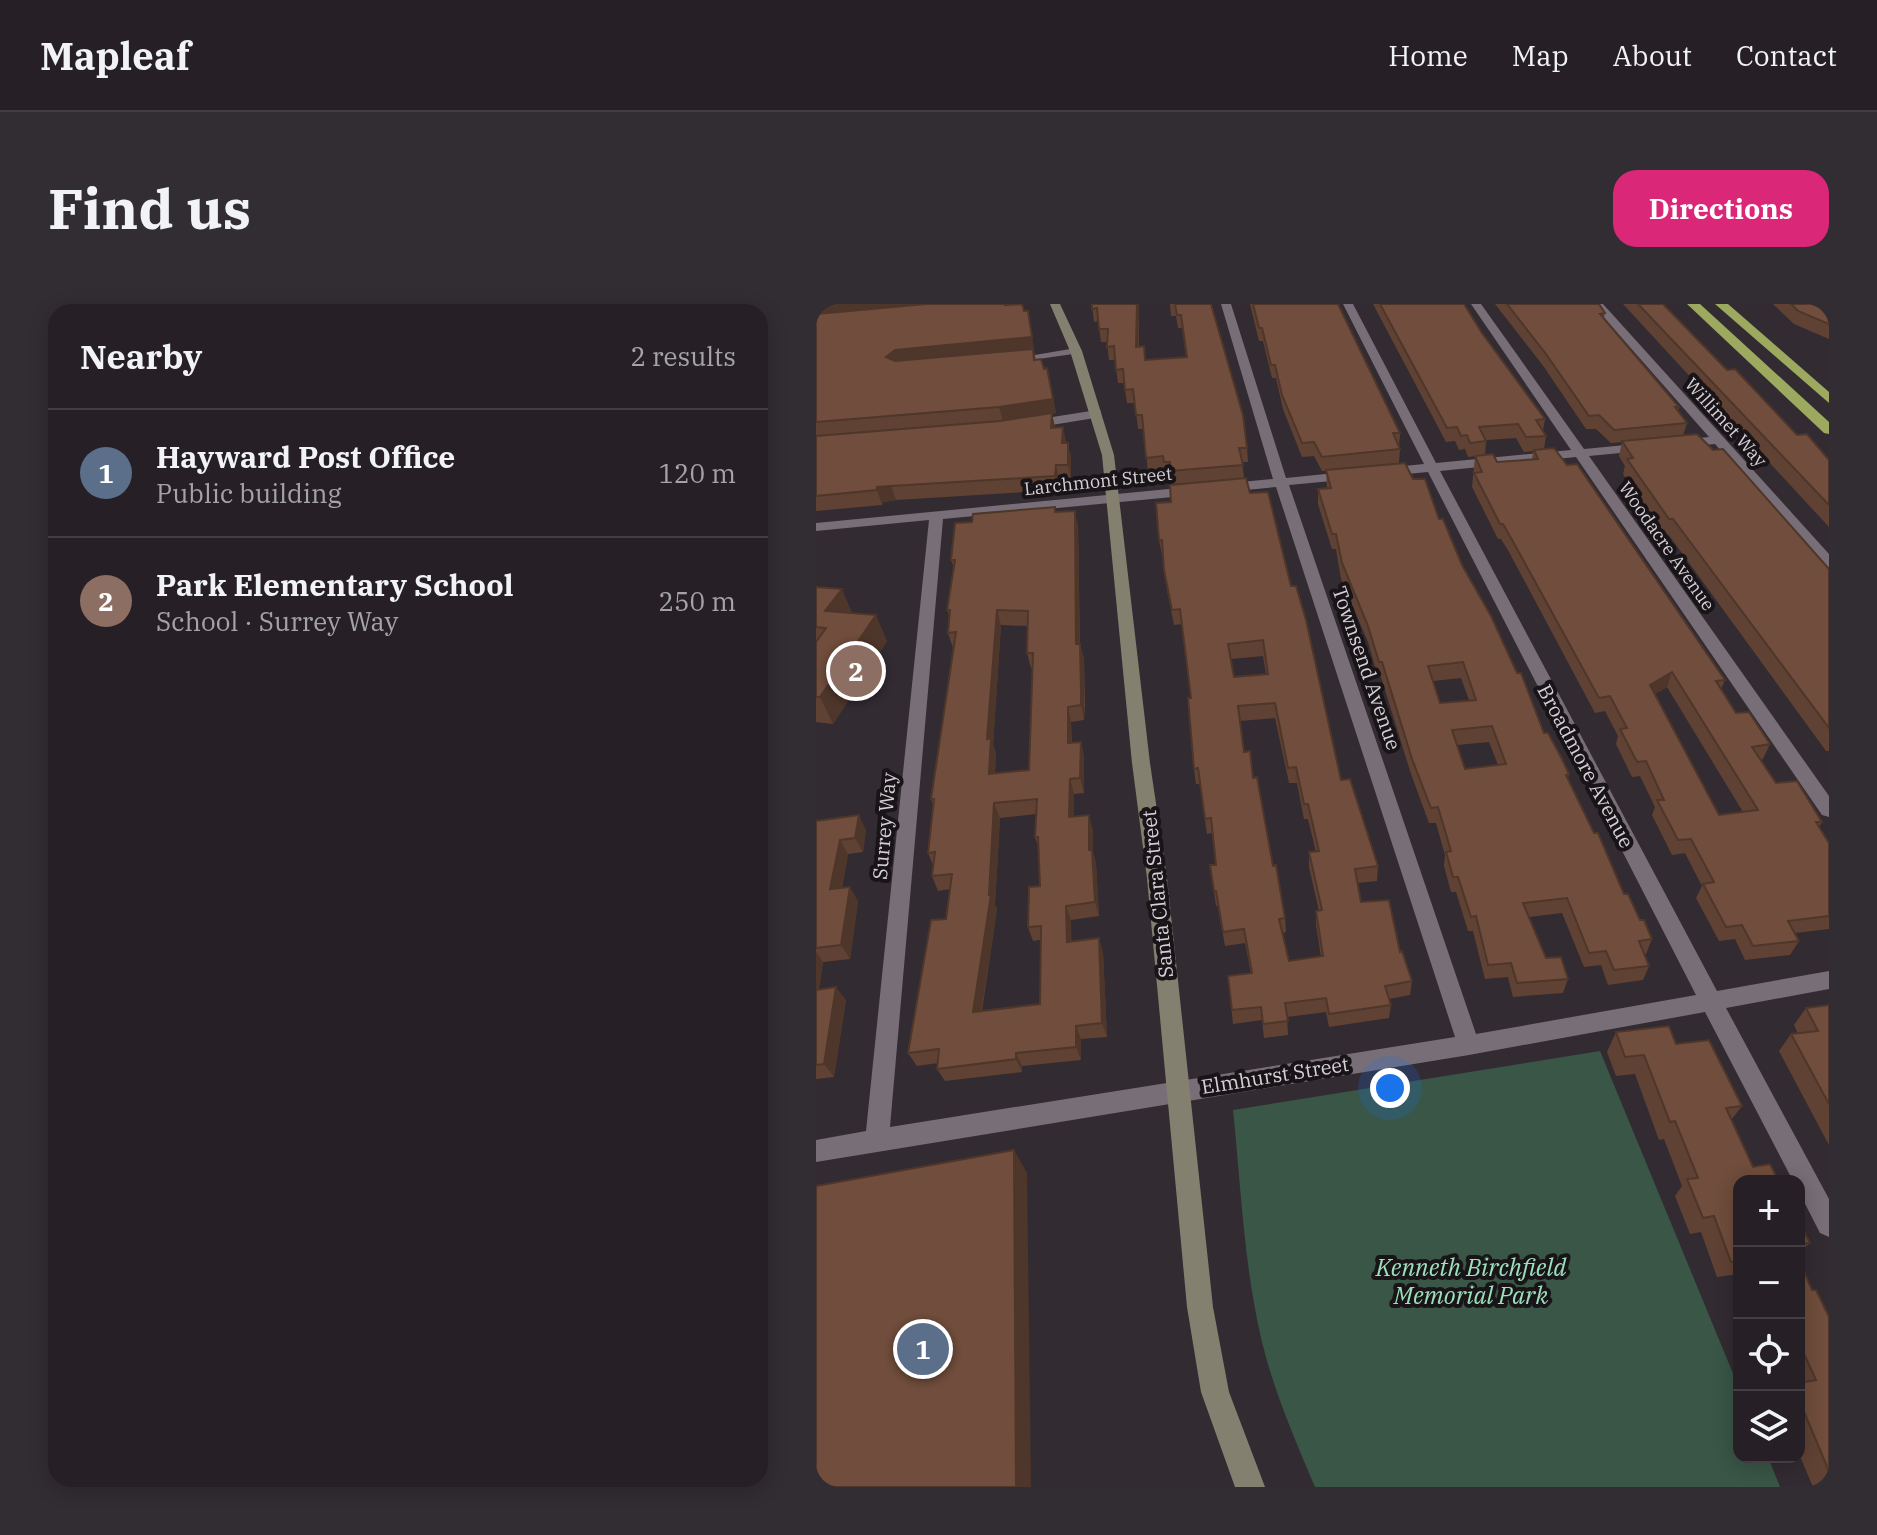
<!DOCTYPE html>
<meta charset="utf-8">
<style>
body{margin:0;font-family:"IBM Plex Serif",serif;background:#322d32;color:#f1f3f6}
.controls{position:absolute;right:24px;bottom:24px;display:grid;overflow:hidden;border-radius:16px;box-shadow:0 4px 20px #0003}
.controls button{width:72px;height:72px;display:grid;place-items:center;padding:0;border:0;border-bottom:2px solid #423e43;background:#262026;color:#f1f3f6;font:40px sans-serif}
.you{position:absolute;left:574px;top:784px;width:28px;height:28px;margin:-20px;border:6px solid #fff;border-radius:50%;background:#1a73e8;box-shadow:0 0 0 12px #1a73e833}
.badge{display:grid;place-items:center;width:52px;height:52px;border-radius:50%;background:#db2777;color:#fff;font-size:26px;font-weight:700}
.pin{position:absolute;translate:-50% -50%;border:4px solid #fff;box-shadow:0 2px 8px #0006}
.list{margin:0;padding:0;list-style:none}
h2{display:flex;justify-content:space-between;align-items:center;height:104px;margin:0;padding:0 32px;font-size:34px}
h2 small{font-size:26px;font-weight:400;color:#a4a3a7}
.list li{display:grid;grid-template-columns:52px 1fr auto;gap:24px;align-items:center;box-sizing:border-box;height:128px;padding:0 32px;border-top:2px solid #423e43}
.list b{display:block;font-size:30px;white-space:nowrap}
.list p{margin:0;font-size:26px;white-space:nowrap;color:#a4a3a7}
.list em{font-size:26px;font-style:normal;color:#a4a3a7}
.icon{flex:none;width:44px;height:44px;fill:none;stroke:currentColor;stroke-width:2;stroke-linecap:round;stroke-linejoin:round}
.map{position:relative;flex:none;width:1013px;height:1183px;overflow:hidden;border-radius:24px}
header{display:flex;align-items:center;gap:48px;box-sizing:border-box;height:112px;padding:0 40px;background:#262026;border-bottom:2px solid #423e43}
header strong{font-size:38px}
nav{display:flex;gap:44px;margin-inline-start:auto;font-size:28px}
.intro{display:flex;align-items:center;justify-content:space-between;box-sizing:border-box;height:192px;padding:0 48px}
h1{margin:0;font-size:56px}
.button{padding:20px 36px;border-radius:24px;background:#db2777;color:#fff;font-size:28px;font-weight:700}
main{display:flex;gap:48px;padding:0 48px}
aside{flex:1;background:#262026;border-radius:24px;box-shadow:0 4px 20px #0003}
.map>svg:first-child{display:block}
</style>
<header>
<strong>Mapleaf</strong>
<nav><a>Home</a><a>Map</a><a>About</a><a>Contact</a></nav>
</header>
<div class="intro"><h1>Find us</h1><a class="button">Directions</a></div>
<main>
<aside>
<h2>Nearby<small>2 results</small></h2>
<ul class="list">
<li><span class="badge" style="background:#5c6f8a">1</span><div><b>Hayward Post Office</b><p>Public building</p></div><em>120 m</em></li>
<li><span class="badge" style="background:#8d6e63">2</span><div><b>Park Elementary School</b><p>School · Surrey Way</p></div><em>250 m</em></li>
</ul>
</aside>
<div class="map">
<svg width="1013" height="1183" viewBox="0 0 1013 1183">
<rect width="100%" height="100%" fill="#332b32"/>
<path fill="#395647" d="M784,747L923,1084V1153H952L964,1183H499C479,1136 458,1088 446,1038C428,963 425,883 417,806Z"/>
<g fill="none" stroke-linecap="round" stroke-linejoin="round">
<g fill="#786e77" fill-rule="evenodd">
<path d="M405,0H415L470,174L608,160L527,0H537L620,159L755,146L655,0H665L768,145L893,133L776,0H787L1013,250V263L1008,262L899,140L773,152L1013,492V513L1006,511L760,153L624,167L901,687L1013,667V685L910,704L1013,895V933L1004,929L983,888V877H977L889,708L653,751L0,858V836L50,827L113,216L0,227V219L457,175ZM612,168L880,691L660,730L473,181ZM460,183L639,733L74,823L127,215Z"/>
<polygon points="260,44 266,47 264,49 195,59 189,56"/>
<polygon points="281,106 285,107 285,113 211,125 205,121 211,117"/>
</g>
<polygon fill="#838070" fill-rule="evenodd" points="234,0 244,0 266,47 298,151 334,459 351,574 397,1003 413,1088 449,1183 419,1183 385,1088 371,1003 331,574 316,459 286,151 254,47"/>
<g fill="#9da95e" fill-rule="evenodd">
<polygon points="871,0 884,0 1013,118 1013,130 1008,129"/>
<polygon points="899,0 912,0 1013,88 1013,99"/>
</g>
</g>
<g fill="#604234" fill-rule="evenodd">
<polygon points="0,0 197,0 208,7 212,7 219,56 228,65 231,64 240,109 236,110 239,124 250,137 255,153 255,175 243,176 242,186 80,196 67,198 66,201 0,207"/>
<path d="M276,0H323V43L330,56L370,53L366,24H362L360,12H355L354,0H395L431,144L432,158H426L428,174L475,282L525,476L562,562L561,577L541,579L545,598L584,648L596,677L594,691L573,695L575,701L573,714L513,723L510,708L471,713L472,731L448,734L446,716L417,720L412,672L435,670L429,639L409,642L402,602H400L394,561H400L396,529L391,530L384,480H380L378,465L375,394L366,320L358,321L350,281L347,251H346L343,236L355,198L356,181L355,172H349V167L332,168L328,125H322L319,99H311L308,79H302L299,56H293L291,38H285L282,17L278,18ZM447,352L450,370L418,373L415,355ZM459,414L473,479H481L488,515H492L500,548H493V563L503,607H500V621L505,653L473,657L467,629L470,628L469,614L437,474L428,448L424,417Z"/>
<path d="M430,0H522L584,129L583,143H582L584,145L583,159L597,175L623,215L728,429L753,470L752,475L808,590L836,635L830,650H828L833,662L827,676L792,681L785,661L768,663L746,609L713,613L730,654L752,675L747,689L697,693L692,673L669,675L657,627H652L640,588H635L628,562L629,551L620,519H613L595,470L565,373H562L552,338L525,275L520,245H516L502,200V185L511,184L510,167H506L498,152L486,153L467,105L460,74H456L447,37H443L434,0ZM645,374L653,396L624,399L617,377ZM673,438L682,461L649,465L641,441Z"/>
<path d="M557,0H648L666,29L729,115L727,126L730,132L728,145L909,376L905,385L920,409L954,440L947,455L944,456L960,479L1006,518L1003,523L1013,539V625L979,629L983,637L974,651L929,656L919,635L903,637L880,594L886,582L869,549L856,551L836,511L839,503L824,472L816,473L800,440L802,432L789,407L779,409L693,248L685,235H682L656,183L659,152L681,158L716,155L717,147L708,148L700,134L670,136L669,151L652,153L649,145L643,146L639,137L630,138ZM851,383L927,508L903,511L839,390Z"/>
<polygon points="679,0 783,0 789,9 788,14 863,103 862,107 871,119 867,132 1013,265 1013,447 1010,447 852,230 848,230 807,170 809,162 803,152 806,138 795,139 780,125 770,125 728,63"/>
<polygon points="807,0 847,0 911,66 981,131 1013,156 1013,223"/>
<polygon points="957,0 1013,0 1013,35 978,20"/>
<path d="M239,203L240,208L262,221L264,340L268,355L269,400L268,416L255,418L256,439L265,438L268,453V489L258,490V513L277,526V548L280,560L283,612L255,616V637L287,648L291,733L265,735V756L206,762V768L129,777L121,765L122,759L101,762L92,749L130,615L134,585L122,587L116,572L117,561L112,549L117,501L115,495L137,344L132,329L134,313L131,306L138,264L135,256L156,218ZM185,321L212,322L211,349L215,364H217L213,466L179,469L180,449L177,441ZM220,510L219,533L222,542L224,582L212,623L217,637L224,636V700L166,707L181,605L179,600L184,514Z"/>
<polygon points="0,283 36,309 71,337 17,420 0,418"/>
<polygon points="0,517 50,526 47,548 32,550 26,584 42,597 34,655 7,658 3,685 30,696 18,773 0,775"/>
<polygon points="1013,701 1013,841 963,747 975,730 982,730 978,721 990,704"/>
<polygon points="800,728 860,740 926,802 915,816 923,877 923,970 901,973 885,928 874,930 859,892 866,882 848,835 843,836 819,770 800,772 791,748"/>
<polygon points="983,918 994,939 983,949"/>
<polygon points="983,955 996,986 1013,1013 1013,1183 997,1183 983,1150"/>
</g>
<g fill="#4e362a">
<polygon points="0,0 122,0 0,12"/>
<polygon points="321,0 323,0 323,5 322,56 320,43"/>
<polygon points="212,7 220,58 83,59 70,53 79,46"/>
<polygon points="237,95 240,109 236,110 239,123 238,138 187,117 183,103"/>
<polygon points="247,123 250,137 249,154 246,139"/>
<polygon points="252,139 255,153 255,175 252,161"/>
<polygon points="240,161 243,176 242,186 239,172"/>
<polygon points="75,182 80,196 67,198 66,201 61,186 61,183"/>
<polygon points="259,207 262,221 264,355 260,340"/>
<polygon points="26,285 37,311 9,307"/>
<polygon points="181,306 185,321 177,441 180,449 178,485 173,470 171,435"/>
<polygon points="60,311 71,337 17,420 4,393"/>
<polygon points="264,340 268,355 268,416 265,401"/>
<polygon points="856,368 851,383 829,396 834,381"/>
<polygon points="252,403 255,418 256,454 252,439"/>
<polygon points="265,438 268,453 268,489 264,474"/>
<polygon points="254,475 258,490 258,528 253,513"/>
<polygon points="178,499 184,514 179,600 181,605 163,721 157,708 173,591"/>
<polygon points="43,511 50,526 47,548 39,534"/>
<polygon points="273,511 277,526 277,548 280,560 283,612 279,598 273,546"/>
<polygon points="24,536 32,550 23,600 14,585"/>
<polygon points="34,583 42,597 34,655 25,641"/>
<polygon points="250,602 255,616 256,652 251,638"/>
<polygon points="283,634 287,648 291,733 286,719"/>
<polygon points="0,648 7,658 0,701"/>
<polygon points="20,683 30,696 18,773 8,760"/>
<polygon points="260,722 265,735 265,756 260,743"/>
<polygon points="200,749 206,762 206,768 200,755"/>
<polygon points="198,846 211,869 215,1183 200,1183"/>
</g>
<g fill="#704d3c" stroke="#4e362a" stroke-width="2" fill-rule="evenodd">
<polygon points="110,0 191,0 190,1 206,0 208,7 212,7 216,33 79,46 70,53 79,57 217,45 218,56 225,55 228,65 231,64 237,95 183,103 0,118 0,10"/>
<polygon points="276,0 321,0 320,43 328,42 329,56 371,53 365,11 361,11 359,0 395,0 427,111 431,144 423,144 427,161 354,167 354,158 348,158 347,152 330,154 326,111 320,111 317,85 309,86 307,65 300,66 298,42 291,43 292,25 283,25 281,4 276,5"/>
<polygon points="437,0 522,0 584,129 577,129 584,145 506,153 498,138 486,139 466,91 459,61 455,61 446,24 443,24"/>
<polygon points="564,0 648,0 666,29 729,115 720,116 730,132 710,133 702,120 663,123 670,137 654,139 651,131 645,132 641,123 631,124"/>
<polygon points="691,0 783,0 789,9 784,10 863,103 859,103 871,119 798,126 783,111 773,112 730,50"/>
<polygon points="822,0 847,0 911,66 919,65 981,131 991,130 1013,156 1013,201"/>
<polygon points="975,0 1013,0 1013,20 982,7"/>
<polygon points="236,109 235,124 247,123 246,139 252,139 252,161 240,161 239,172 75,182 61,183 61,186 0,192 0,132 184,117"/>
<polygon points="881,130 897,146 907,145 1013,265 1013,424 857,215 853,215 811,155 817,154 806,137"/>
<path d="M738,144L751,161L761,160L909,376L900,377L920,409L933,408L954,440L936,443L960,479L981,477L1006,518H1000L1013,539V612L972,617L983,637L937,642L926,621L910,623L887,580L898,578L875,535L862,536L841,496H848L830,457L821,458L804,425L811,424L794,392L783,394L695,234L687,220H684L658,169L666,168L659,152L677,150L681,158L722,155L718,146ZM856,368L942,506L903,511L834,381Z"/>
<path d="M589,159L597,175H609L623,215H627L646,261L675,312L701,369H705L728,429H732L745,453L753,470L750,471L778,529H782L808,590H812L824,616H828L836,635L823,637L833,662L798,666L790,647L773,649L751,594L707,599L730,654L745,653L752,675L701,679L695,659L672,661L660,612L655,613L642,573H637L630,548L635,547L622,503L615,504L596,455L566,358H563L552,322L526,259L520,230H516L502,185L515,184L510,166ZM647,358L660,396L624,399L612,362ZM676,422L690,460L649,465L636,426Z"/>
<path d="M430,174L434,189L452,188L475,282H480L490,316L525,476L534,475L562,562L539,565L545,598L573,596L584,648L586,647L596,677L569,682L575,701L513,710L510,694L469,699L472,717L447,720L445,703L416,706L412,672L436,669L428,625L407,628L400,587H398L394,561H400L395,514L389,515L382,464L378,465L372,394H375L364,305L356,306L348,266L346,236H343L340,199L355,198L354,181ZM447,336L452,370L418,373L412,340ZM459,399L472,464L480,463L488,500H492L503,547L493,548L506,606L500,607L507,652L473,657L463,615L469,614L460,561L457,562L441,473L437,474L434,447L428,448L422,402Z"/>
<path d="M239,203V208L259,207L260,340H264L265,385V401L252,403V439L265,438L264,474L254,475L253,513L273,511V546H276L279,598L250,602L251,638L283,634L286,719L260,722V743L200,749V755L121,765L123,745L92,749L115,616L130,615L136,570L116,572L119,548L112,549L118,495H115L140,328L132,329L134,306H131L139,256H135L139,219L156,218L157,210ZM181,306L212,307L211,349H217L213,466L173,470L175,434L171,435ZM221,495L219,533H222L224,582L213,583L212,623L225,622L224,700L157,708L175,591H173L178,499Z"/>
<polygon points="0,283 26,285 9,307 60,311 4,393 0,393 0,338 10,324 0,323"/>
<polygon points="43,511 39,534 24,536 14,585 34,583 25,641 0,644 0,517"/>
<polygon points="20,683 8,760 0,761 0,686"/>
<polygon points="1013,701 1013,800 975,730 1002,727 990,704"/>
<polygon points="853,722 860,740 893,736 926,802 910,804 937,863 954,860 963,877 923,877 923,957 915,958 898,912 887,914 871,875 882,874 859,817 854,818 828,751 809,753 800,728"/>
<polygon points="198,846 200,1183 0,1183 0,882"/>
<polygon points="983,918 994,939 983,940"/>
<polygon points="983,955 996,986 1000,986 1013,1013 1013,1167 983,1096 983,1079 1000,1076 983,1039"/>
</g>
<g text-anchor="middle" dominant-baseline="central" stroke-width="8" stroke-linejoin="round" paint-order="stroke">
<g font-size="18" fill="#d5d0d5" stroke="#181418">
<text transform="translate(910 118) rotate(48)">Willimet Way</text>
<text transform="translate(282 177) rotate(-6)">Larchmont Street</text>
<text transform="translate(851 242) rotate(55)">Woodacre Avenue</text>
</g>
<g font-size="20" fill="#d5d0d5" stroke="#181418">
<text transform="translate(551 364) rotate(71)">Townsend Avenue</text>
<text transform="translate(770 462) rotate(62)">Broadmore Avenue</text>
<text transform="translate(68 522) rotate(-85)">Surrey Way</text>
<text transform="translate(341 590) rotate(-96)">Santa Clara Street</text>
<text transform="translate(459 771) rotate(-9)">Elmhurst Street</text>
</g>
<g font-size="24" font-style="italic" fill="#9ce0bc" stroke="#181418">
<text x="655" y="963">Kenneth Birchfield<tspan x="655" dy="28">Memorial Park</tspan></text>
</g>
</g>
</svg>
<div class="controls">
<button>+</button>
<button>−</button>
<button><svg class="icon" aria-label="locate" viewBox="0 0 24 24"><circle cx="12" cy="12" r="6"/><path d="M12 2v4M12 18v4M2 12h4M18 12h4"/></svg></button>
<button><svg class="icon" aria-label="layers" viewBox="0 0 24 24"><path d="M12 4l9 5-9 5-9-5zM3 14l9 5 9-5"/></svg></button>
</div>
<div class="you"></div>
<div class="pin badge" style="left:107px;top:1045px;background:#5c6f8a">1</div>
<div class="pin badge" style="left:40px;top:367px;background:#8d6e63">2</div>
</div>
</main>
